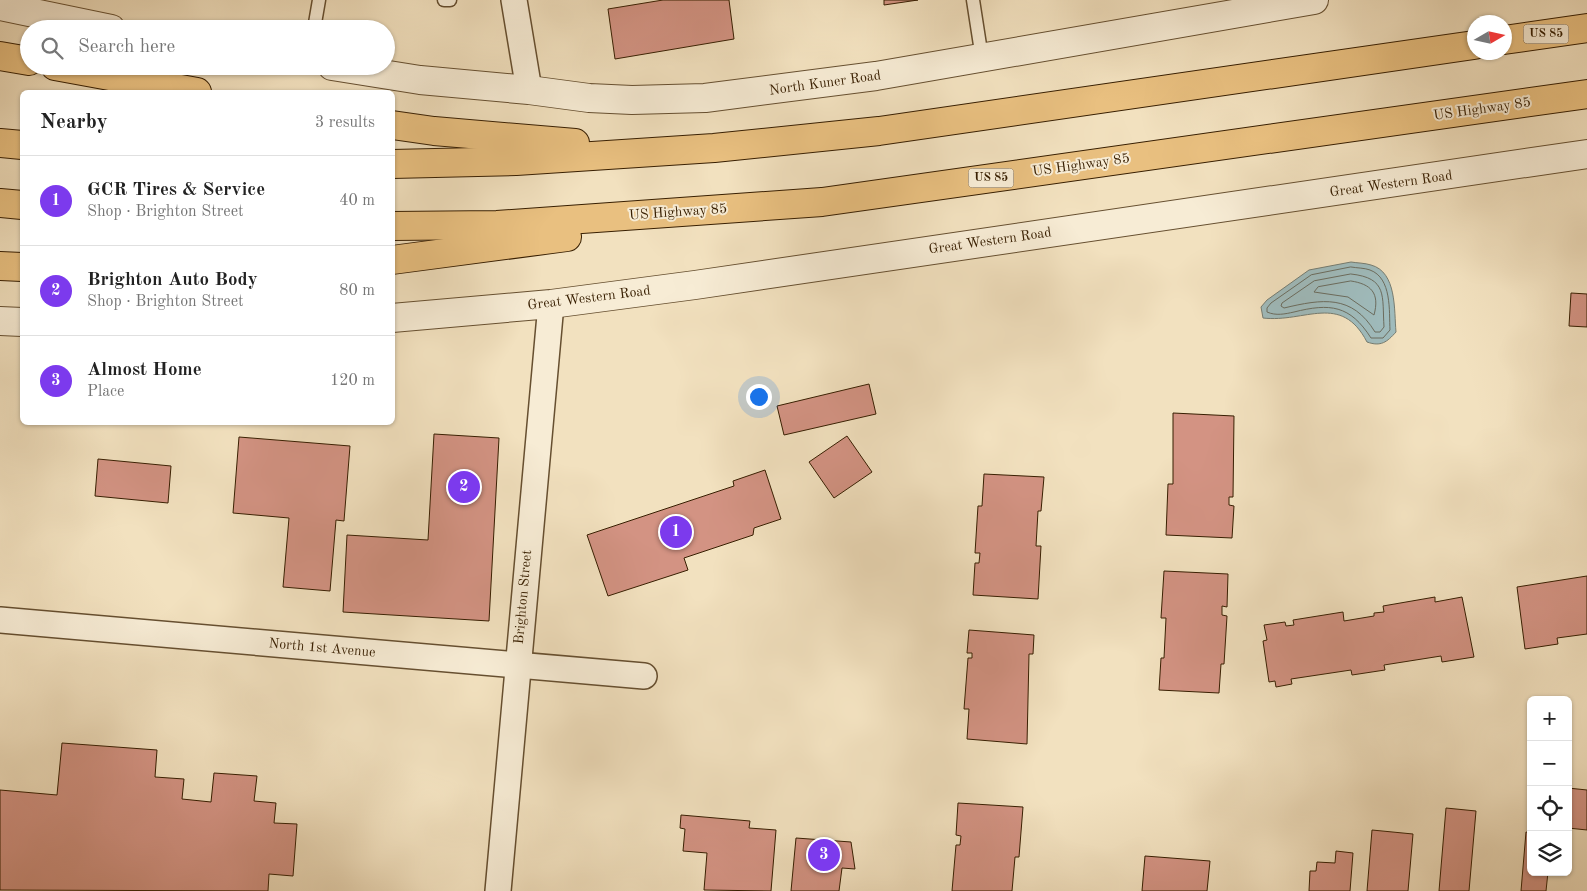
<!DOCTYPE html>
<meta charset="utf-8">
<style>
body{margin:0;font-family:"Old Standard TT",serif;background:#f6f6f6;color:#222}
.controls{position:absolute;right:15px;bottom:15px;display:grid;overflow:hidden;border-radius:8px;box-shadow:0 1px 4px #0004}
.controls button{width:45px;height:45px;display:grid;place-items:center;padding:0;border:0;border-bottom:1px solid #e0e0e0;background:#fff;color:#222;font:25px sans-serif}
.compass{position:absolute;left:1467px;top:15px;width:45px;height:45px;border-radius:50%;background:#fff;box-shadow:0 1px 4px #0004;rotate:81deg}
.you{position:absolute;left:758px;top:396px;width:18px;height:18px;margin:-12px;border:4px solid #fff;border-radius:50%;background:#1a73e8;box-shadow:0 0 0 8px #1a73e833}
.badge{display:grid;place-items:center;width:32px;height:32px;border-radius:50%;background:#7c3aed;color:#fff;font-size:16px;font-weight:700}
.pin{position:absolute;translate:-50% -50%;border:2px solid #fff;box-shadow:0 1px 5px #0006}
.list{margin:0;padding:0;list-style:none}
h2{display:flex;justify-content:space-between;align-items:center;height:65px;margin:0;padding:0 20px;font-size:21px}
h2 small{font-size:16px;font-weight:400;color:#767676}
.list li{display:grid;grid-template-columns:32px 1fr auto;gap:15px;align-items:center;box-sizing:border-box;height:90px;padding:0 20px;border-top:1px solid #e0e0e0}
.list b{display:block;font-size:19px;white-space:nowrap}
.list p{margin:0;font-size:16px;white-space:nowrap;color:#767676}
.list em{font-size:16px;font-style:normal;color:#767676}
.icon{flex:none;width:28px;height:28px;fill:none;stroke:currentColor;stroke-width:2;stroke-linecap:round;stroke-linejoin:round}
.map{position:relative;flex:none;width:1587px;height:891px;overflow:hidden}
.search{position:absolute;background:#fff;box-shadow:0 1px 4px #0004;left:20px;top:20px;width:375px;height:55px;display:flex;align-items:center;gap:12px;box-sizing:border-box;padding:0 18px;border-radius:28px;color:#767676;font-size:19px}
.panel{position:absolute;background:#fff;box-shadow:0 1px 4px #0004;left:20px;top:90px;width:375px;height:335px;border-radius:8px}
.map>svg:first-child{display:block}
</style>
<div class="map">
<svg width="1587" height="891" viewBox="0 0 1587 891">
<rect width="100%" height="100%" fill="#f2e1bf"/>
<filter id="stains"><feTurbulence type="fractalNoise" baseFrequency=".004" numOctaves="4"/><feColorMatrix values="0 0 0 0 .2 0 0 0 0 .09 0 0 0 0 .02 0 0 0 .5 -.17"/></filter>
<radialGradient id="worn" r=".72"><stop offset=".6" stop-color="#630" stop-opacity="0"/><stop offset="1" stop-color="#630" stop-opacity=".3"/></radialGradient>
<path fill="#9fbbbc" stroke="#757c71" d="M1351,262C1357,263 1365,263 1371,265C1397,272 1394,310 1396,332C1387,342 1381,347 1367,342C1341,292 1305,323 1263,318L1261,307L1267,300L1309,270Z"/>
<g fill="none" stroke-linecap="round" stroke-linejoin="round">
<g stroke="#6b6c5e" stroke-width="1">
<path d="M1351,267C1357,268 1365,268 1370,270C1392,278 1389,311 1390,330L1383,338H1371C1350,305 1330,303 1294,312C1285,314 1276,316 1267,312V308L1271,303L1311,275Z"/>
<path d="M1351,274C1388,278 1382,296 1384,327L1380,332H1375C1352,294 1322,299 1284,308L1281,306L1282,303L1314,281Z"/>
<path d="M1351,281C1371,284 1380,293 1374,315L1348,297L1314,292L1318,287Z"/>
</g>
</g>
<g fill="#d39383" stroke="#371e01">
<polygon points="663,0 729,0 734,39 615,59 608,9"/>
<polygon points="884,0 918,0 884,5"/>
<polygon points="1571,293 1587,294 1587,327 1569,326"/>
<polygon points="869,384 876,414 784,435 777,406"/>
<polygon points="1173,413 1234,416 1233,497 1229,497 1229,505 1234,506 1232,538 1166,535 1168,484 1173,484"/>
<polygon points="434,434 499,438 489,621 343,612 347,535 428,540"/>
<polygon points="847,436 872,472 834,498 809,462"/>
<polygon points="239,437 350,446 344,521 336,520 330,591 283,587 289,518 233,513"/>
<polygon points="98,459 171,466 168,503 95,496"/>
<polygon points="765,470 781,519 754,528 753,535 684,558 688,570 608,596 587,535 734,486 733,481"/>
<polygon points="984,474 1044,477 1041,511 1038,511 1036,546 1041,546 1038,599 973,595 975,563 979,563 980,553 975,553 978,506 982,506"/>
<polygon points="1164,571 1228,574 1227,607 1222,606 1222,615 1227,616 1224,664 1221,664 1219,693 1159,690 1161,658 1164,658 1166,618 1161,618"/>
<polygon points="1587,576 1587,634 1557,638 1558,644 1525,649 1517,587"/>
<polygon points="1435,597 1435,602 1462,597 1474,657 1442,662 1441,656 1384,665 1385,670 1352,675 1351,670 1291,679 1292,684 1276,687 1275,681 1269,682 1263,641 1267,640 1264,625 1285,622 1286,626 1294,625 1293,620 1343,612 1344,621 1374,616 1374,613 1384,612 1383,606"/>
<polygon points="969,630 1034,635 1033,654 1029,654 1027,744 967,739 969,709 964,709 968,658 972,658 972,653 967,653"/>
<polygon points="62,743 157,750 155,777 184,779 182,799 211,802 214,773 257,776 254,801 276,803 274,823 297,824 293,876 269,874 268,891 0,890 0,790 57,795"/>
<polygon points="1568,788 1587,790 1587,830 1568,828"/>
<polygon points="958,803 1023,807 1019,857 1015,857 1012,891 952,891 956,845 960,845 961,836 956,835"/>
<polygon points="1446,808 1476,811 1469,891 1439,891"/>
<polygon points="681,815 750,821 749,828 776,830 771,891 704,890 707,853 683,851 685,829 680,828"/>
<polygon points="1372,830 1413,834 1408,891 1367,891"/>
<polygon points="1526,832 1531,833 1531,872 1548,872 1546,891 1521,891"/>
<polygon points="796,838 851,842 855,869 842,868 839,891 791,891"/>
<polygon points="1336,851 1353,853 1350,891 1309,891 1310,871 1316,871 1317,862 1335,863"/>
<polygon points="1145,856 1210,861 1207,891 1142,891"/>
</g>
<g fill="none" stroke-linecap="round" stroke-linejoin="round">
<defs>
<g id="service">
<polyline points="444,0 450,0"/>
<polyline points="973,0 982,58"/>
<polyline points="314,29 319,0"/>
</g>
<g id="minor">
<polyline points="514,0 529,90"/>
<polyline points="0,620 644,676"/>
<polyline points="498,891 551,304"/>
</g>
<g id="tertiary">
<polyline points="0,6 111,29"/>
<polyline points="332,66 420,80 529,90 589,98 632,100 705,98 876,76 1314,0"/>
<polyline points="392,318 551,304 695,285 1587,154"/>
<polyline points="0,321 22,322"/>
</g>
<g id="trunk">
<polyline points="1504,40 1587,28"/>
<polyline points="0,56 29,61"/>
<polyline points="55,66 197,92"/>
<polyline points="392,125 434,131 575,143"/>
<polyline points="0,143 22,145"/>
<polyline points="392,164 516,161 714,148 879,131 1474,45"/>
<polyline points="0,203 22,205"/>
<polyline points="392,226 497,225 822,202 1587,94"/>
<polyline points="392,260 567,237"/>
<polyline points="0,266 22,267"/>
</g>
</defs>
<use href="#service" stroke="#664f30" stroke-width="15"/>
<use href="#minor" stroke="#664f30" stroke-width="28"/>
<use href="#tertiary" stroke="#664f30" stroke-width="30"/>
<use href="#trunk" stroke="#371e01" stroke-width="30"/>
<use href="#service" stroke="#f7ecd5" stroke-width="12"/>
<use href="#minor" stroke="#f7ecd5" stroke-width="25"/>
<use href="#tertiary" stroke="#f7ecd5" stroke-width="28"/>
<use href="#trunk" stroke="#e9c080" stroke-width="28"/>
</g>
<g text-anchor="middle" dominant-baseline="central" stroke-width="4" stroke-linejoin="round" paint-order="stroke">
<g fill="#f7ecd5" stroke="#715c41" stroke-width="1">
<rect x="1523.5" y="24.5" width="45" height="19" rx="4"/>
<rect x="968.5" y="168.5" width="45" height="19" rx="4"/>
</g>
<g font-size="12" font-weight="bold" fill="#371e01">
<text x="1546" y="34">US 85</text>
<text x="991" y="178">US 85</text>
</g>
<g font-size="14" fill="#371e01" stroke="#f7ecd5">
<text transform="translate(825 83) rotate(-8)">North Kuner Road</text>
<text transform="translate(1482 109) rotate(-8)">US Highway 85</text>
<text transform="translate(1081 165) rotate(-8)">US Highway 85</text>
<text transform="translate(1391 184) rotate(-8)">Great Western Road</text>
<text transform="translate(678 212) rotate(-4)">US Highway 85</text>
<text transform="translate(990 241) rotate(-8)">Great Western Road</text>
<text transform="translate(589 298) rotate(-7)">Great Western Road</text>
<text transform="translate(523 597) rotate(-85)">Brighton Street</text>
<text transform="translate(322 648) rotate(5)">North 1st Avenue</text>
</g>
</g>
<rect width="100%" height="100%" filter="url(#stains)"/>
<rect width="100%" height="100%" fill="url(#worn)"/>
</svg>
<div class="controls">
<button>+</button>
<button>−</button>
<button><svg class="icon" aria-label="locate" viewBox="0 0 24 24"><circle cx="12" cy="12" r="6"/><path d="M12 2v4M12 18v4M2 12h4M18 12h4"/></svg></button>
<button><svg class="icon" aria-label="layers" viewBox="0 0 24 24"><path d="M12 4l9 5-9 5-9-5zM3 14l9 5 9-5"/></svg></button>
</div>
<svg class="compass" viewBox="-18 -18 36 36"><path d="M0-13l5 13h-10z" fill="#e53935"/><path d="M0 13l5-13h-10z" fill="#767676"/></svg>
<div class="you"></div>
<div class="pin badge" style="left:676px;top:532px">1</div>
<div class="pin badge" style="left:464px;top:487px">2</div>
<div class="pin badge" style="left:824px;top:855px">3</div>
<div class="search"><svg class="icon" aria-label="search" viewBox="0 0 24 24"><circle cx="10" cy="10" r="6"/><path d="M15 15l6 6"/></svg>Search here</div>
<section class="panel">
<h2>Nearby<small>3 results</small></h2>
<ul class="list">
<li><span class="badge">1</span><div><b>GCR Tires &amp; Service</b><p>Shop · Brighton Street</p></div><em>40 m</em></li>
<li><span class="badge">2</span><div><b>Brighton Auto Body</b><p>Shop · Brighton Street</p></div><em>80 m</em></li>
<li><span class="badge">3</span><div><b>Almost Home</b><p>Place</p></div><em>120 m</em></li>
</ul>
</section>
</div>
